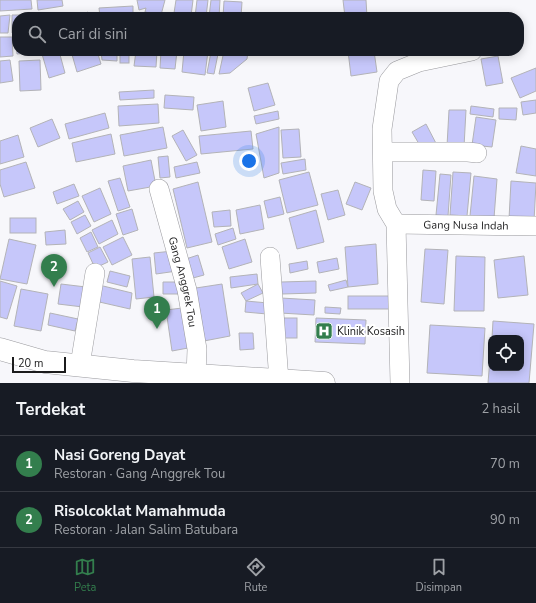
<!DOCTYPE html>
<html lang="id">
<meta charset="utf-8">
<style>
body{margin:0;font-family:"Nunito Sans",sans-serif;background:#242831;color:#f1f3f6}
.controls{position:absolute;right:12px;bottom:12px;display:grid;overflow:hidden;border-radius:8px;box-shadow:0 2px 10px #0003}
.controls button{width:36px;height:36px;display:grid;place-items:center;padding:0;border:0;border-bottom:1px solid #363941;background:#171b24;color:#f1f3f6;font:20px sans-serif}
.scale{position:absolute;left:12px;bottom:10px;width:54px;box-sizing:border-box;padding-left:4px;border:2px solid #1b1b1c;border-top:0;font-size:11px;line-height:14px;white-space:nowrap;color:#1b1b1c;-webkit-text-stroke:3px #fff;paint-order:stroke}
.you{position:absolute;left:249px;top:161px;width:14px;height:14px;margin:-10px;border:3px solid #fff;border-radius:50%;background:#1a73e8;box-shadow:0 0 0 6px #1a73e833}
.badge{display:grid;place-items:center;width:26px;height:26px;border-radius:50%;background:#337e4d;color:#fff;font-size:13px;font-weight:700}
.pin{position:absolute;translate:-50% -33px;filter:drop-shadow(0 1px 2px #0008)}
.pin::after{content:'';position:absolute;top:21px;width:14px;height:12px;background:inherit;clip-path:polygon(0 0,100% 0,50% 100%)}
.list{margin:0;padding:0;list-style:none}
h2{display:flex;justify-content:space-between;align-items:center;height:52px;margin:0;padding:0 16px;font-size:17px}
h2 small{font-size:13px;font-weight:400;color:#9ea1a6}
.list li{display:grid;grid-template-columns:26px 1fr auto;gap:12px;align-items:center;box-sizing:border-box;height:56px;padding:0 16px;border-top:1px solid #363941}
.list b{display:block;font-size:15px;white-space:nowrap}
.list p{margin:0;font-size:13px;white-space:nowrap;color:#9ea1a6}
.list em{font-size:13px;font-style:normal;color:#9ea1a6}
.icon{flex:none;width:22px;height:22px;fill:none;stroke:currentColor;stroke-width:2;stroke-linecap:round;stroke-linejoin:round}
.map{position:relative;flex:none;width:536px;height:383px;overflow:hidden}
.search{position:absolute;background:#171b24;box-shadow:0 2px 10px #0003;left:12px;right:12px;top:12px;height:44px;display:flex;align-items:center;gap:10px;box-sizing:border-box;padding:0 14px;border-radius:16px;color:#9ea1a6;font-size:15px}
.sheet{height:164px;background:#171b24}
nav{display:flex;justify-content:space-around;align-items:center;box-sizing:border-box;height:56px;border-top:1px solid #363941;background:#171b24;font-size:11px;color:#9ea1a6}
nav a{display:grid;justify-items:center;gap:2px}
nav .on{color:#337e4d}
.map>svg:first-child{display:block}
</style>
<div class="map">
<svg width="536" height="383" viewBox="0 0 536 383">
<rect width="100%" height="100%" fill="#f7f7fb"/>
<g fill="#c6c7fa" stroke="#b3b3b7">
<polygon points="0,0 31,0 32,9 0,11"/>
<polygon points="37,0 62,0 63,6 38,10"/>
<polygon points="137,0 165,0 161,15 145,12 146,8 139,10"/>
<polygon points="176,0 193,0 191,16 174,13"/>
<polygon points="197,0 208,0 206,17 195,17"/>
<polygon points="211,0 220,0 219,17 209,17"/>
<polygon points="343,0 366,0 367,17 345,17"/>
<polygon points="224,1 242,2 241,17 223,17"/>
<polygon points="133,6 133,17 100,17 99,8"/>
<polygon points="88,12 90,17 75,17"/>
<polygon points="10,15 8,33 0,33 0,16"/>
<polygon points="12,15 41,15 41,17 17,17 17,33 12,33"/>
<polygon points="0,37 12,37 13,56 0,57"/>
<polygon points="17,39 17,51 40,52 17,54 16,40"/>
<polygon points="51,51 59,51 65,73 49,78 42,54"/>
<polygon points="71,51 97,51 101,64 77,72"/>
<polygon points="101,51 117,51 117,61 102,60"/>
<rect x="120" y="51" width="9" height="12"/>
<polygon points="136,51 157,51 156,67 134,66"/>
<polygon points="161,51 177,51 175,69 160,68"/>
<polygon points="184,51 208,51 205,75 182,72"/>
<polygon points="224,51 248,51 247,59 230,73 219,74"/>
<polygon points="348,51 374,51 377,72 351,76"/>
<polygon points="211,52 218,54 214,74 207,73"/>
<polygon points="498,56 503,83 486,86 481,59"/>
<polygon points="10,60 13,81 0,83 0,61"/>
<polygon points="40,60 41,90 20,91 19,61"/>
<polygon points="536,68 536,91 520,98 511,78"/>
<polygon points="268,83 275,105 254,111 248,88"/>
<polygon points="154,90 154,98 120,100 119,92"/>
<polygon points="165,95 194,97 193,110 164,108"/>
<polygon points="536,100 536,113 523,115 521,102"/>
<polygon points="223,101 226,127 201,131 197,105"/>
<polygon points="158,104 159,123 119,126 118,106"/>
<polygon points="471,106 494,109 493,117 470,114"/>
<polygon points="499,108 517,108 516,120 499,119"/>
<polygon points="449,110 466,110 464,147 447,146"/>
<polygon points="278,111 279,119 256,124 254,116"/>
<polygon points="105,113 109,128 69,139 65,124"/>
<polygon points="476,117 496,120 492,147 472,145"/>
<polygon points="52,119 60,138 38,147 30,128"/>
<polygon points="426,124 440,151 422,149 412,132"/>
<polygon points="163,127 167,148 124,156 120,135"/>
<polygon points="279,127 279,173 264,178 256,134"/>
<polygon points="299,129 301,157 283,158 281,130"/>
<polygon points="183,130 197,155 186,161 172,136"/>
<polygon points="251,131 253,149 201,154 199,136"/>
<polygon points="111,134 115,154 76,162 72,143"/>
<polygon points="18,135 24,157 0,164 0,141"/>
<polygon points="521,146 536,149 536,176 516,173"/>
<polygon points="168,156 170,177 160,178 158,157"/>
<polygon points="305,159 306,170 283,174 281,163"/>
<polygon points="151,160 156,186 128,191 123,166"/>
<polygon points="26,162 35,188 4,197 0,184 0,170"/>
<polygon points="197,162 200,173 176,178 174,167"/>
<polygon points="423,170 436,171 434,201 421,200"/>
<polygon points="309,172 318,205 287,213 279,180"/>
<polygon points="453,172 471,173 467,216 450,215"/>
<polygon points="440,174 451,175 448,216 436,215"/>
<polygon points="474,176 497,179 494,218 470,216"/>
<polygon points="120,178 130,207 118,211 108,181"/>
<polygon points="511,181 536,183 534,221 509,219"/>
<polygon points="198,182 212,242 187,248 173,189"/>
<polygon points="355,182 371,188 362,210 346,204"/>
<polygon points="74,184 79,196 57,204 53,192"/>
<polygon points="100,188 111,214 94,222 82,196"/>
<polygon points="338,190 345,215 328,220 321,194"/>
<polygon points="280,197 284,214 268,218 264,201"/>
<polygon points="78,201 84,212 70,220 63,209"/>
<polygon points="260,205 264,229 240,234 236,210"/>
<polygon points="132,209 138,230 123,235 116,214"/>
<polygon points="230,210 231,226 214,227 212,212"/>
<polygon points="316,210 324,242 297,249 289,218"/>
<polygon points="85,215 91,226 77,234 71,222"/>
<rect x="10" y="218" width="26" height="15"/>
<polygon points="112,220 118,234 99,244 92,230"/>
<polygon points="233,228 236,239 218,245 215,234"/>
<polygon points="65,230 66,244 46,245 45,232"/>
<polygon points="91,232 98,247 87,252 80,238"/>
<polygon points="123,237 132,255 112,265 103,247"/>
<polygon points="9,239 36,245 27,284 0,279"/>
<polygon points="245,239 252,262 229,269 222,247"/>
<polygon points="376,244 378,284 348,287 345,247"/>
<polygon points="100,247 108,262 95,268 88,253"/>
<polygon points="425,249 448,250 444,304 421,302"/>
<polygon points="182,250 184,270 156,274 154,253"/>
<polygon points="198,255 204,275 193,278 186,259"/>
<polygon points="456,256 485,257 484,311 454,311"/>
<polygon points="524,256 528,295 498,298 494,260"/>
<polygon points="150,257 154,297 136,299 132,259"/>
<polygon points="337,258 339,269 319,273 317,262"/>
<polygon points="307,261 308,269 290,273 289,264"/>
<polygon points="110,271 130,276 127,287 107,282"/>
<polygon points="257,274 258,284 231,288 230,277"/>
<polygon points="346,280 348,287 330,291 328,285"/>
<polygon points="0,281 17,286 7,319 0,317"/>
<polygon points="316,281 316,293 282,294 281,282"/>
<polygon points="163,282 183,282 182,294 163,294"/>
<polygon points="61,284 86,287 83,307 58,304"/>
<polygon points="222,284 230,336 204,341 196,288"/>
<polygon points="258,284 263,293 246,301 241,293"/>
<polygon points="99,285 132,293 130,309 95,301"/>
<polygon points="21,289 48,294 41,331 14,326"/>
<rect x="348" y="296" width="48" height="13"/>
<polygon points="281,298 315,300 314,315 280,313"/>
<polygon points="246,301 268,303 267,314 245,312"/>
<polygon points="325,307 341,308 340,314 325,313"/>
<polygon points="182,308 188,348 172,351 166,310"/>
<polygon points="50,313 78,319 75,331 48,325"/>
<rect x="279" y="318" width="18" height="20"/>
<polygon points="316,318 366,320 365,344 315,342"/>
<polygon points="493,321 534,324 529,383 488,383 491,346 491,368 521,368 521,338 492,338"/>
<polygon points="430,325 485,328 482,376 427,373"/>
<polygon points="239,333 253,333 254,349 240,350"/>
</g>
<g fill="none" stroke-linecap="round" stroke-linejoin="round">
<defs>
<g id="street">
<polyline points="383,152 468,152 477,153"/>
<path id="s1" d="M159,189L187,290L197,349L196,376"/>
<path id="s2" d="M396,224L536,226"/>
<polyline points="270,257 279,381"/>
<polyline points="80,365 95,273"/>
<polyline points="400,383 396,224 387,209 383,191 382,129 389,81 397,71 419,62 472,51"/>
</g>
<polyline id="secondary" points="0,349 45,362 133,371 324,383"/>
</defs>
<use href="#street" stroke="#9a9a9e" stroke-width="20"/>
<use href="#secondary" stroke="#9a9a9e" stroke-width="23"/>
<use href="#street" stroke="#fff" stroke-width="19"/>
<use href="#secondary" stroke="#fff" stroke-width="22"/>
</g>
<defs>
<symbol id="hospital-square" viewBox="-11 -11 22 22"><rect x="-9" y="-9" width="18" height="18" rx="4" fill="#337e4d" stroke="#fff"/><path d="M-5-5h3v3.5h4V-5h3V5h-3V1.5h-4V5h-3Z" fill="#fff"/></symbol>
</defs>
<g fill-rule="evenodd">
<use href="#hospital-square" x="314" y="321" width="20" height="20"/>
</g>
<g text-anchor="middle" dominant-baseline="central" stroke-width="4" stroke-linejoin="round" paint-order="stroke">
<g font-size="11" fill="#1b1b1c" stroke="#fff">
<text stroke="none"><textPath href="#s2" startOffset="70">Gang Nusa Indah</textPath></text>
<text stroke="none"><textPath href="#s1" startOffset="96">Gang Anggrek Tou</textPath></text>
</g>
<g font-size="11" fill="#1b1b1c" stroke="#fff" text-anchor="start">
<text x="337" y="331">Klinik Kosasih</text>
</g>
</g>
</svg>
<div class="controls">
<button><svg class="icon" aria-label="locate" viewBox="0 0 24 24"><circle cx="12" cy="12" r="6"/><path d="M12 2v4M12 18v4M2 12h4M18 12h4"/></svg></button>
</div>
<div class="scale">20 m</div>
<div class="you"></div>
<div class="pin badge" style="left:157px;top:329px">1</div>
<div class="pin badge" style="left:54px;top:287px">2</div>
<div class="search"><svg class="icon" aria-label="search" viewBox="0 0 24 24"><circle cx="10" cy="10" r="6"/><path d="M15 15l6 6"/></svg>Cari di sini</div>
</div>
<section class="sheet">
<h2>Terdekat<small>2 hasil</small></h2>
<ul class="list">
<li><span class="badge">1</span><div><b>Nasi Goreng Dayat</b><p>Restoran · Gang Anggrek Tou</p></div><em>70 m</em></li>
<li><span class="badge">2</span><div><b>Risolcoklat Mamahmuda</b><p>Restoran · Jalan Salim Batubara</p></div><em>90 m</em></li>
</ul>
</section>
<nav>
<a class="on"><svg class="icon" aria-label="map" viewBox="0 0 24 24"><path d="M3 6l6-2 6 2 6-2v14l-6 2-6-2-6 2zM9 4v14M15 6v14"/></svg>Peta</a>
<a><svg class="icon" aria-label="directions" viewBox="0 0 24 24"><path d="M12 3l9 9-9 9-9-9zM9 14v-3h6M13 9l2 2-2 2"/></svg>Rute</a>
<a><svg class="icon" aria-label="saved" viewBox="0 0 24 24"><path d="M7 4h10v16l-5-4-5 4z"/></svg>Disimpan</a>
</nav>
